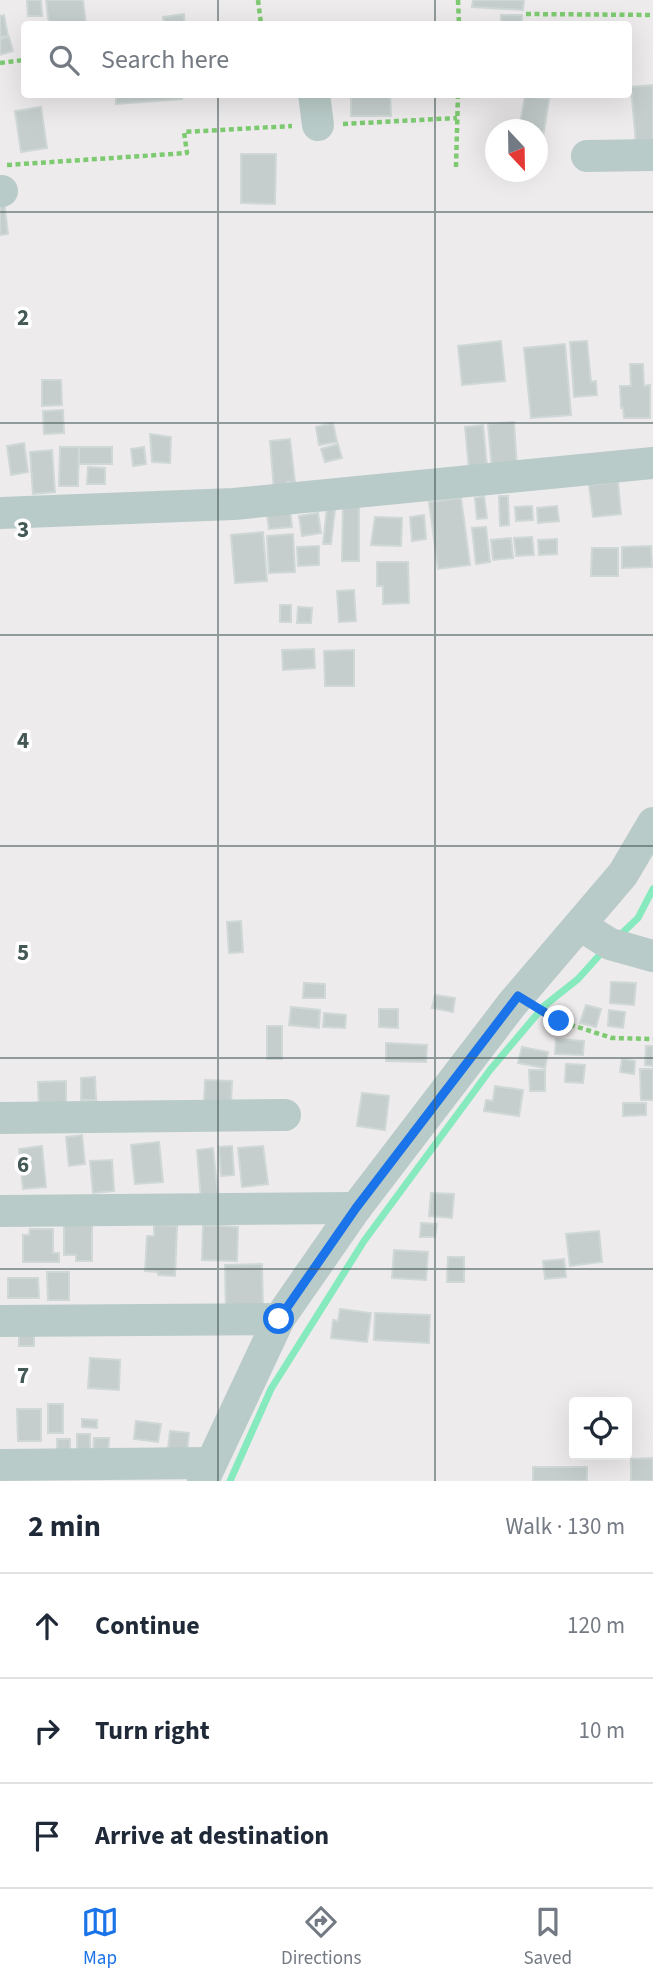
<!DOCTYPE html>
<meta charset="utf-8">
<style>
body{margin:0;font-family:"Source Sans 3",sans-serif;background:#f2f2f3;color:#1f2937}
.controls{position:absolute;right:21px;bottom:21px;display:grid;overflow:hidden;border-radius:7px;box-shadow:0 7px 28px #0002}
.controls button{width:63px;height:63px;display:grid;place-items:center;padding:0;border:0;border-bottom:2px solid #e0e1e3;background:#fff;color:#1f2937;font:35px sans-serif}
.compass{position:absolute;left:485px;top:119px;width:63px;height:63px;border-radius:50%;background:#fff;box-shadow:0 7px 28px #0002;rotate:158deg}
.stop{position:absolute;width:21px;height:21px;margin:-16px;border:5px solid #1a73e8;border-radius:50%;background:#fff}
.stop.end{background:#1a73e8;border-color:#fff;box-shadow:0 2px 7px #0008}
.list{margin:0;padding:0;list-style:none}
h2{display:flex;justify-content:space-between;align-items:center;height:91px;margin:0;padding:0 28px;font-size:30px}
h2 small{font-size:23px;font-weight:400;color:#747a83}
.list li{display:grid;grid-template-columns:46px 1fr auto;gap:21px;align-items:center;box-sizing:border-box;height:105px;padding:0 28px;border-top:2px solid #e0e1e3}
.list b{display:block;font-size:26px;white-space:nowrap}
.list em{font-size:23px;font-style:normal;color:#747a83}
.icon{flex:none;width:38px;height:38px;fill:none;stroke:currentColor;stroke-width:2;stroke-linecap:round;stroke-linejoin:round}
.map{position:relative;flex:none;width:653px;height:1481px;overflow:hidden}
.search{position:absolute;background:#fff;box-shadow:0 7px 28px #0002;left:21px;right:21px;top:21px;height:77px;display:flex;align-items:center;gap:18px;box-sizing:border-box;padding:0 24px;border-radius:7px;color:#747a83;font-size:26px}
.sheet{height:406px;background:#fff}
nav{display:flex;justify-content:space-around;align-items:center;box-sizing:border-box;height:98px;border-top:2px solid #e0e1e3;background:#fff;font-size:19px;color:#747a83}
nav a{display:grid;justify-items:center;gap:4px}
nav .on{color:#1a73e8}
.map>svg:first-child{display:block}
</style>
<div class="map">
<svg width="653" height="1481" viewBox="0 0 653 1481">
<rect width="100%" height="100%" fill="#eeebed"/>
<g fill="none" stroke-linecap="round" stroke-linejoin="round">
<g stroke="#86eabe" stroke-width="7">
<polyline points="619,936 638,918 653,889"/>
<polyline points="230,1481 271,1389 364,1241 490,1070 544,1006 578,979 605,949"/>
</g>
</g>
<g fill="#c5cecd" stroke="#cfd7d7" stroke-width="2">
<polygon points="27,0 41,0 42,16 28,16"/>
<polygon points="46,0 83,0 86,24 49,24"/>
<polygon points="473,0 524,0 523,10 472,7"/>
<polygon points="184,14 185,24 164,24 163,17"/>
<polygon points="4,15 8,36 0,37 0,16"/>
<rect x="501" y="15" width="21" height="9"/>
<polygon points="9,37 13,51 0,55 0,39"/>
<polygon points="653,85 653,143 636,144 631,87"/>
<polygon points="116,94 182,94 182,99 116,104"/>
<polygon points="351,94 390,94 391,116 351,116"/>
<polygon points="525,96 549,99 543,137 538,136 538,130 519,130"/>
<polygon points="41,107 47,148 21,152 15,111"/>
<polygon points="241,154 276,154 275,204 241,203"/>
<polygon points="0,200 4,200 8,234 0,235"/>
<polygon points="501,341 505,381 462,385 458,346"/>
<polygon points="587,341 591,382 596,381 597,395 574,397 570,342"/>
<polygon points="565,344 571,415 531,418 524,348"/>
<polygon points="630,364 643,364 644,386 650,385 650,418 624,418 623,408 621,408 620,386 631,386"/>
<polygon points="42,380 61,380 62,405 42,406"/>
<polygon points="63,410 64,433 44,434 43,411"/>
<polygon points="514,422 517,468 492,470 488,424"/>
<polygon points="333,423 337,442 319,445 316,427"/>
<polygon points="483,425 487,467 469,469 465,427"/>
<polygon points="150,434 171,437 170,463 152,462"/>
<polygon points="290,439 295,482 287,482 288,488 274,490 270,441"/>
<polygon points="24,443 28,472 11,475 7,446"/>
<polygon points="338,444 342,458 325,462 321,449"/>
<polygon points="60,447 79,447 78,486 59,486"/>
<rect x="79" y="447" width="33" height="17"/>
<polygon points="144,447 146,464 133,466 131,449"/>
<polygon points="52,450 55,492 33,494 30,452"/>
<polygon points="88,467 105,468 105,484 87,484"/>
<polygon points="618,482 621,514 593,517 589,485"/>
<polygon points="484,496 487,518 477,519 475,498"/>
<polygon points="499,496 508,496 509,525 500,526"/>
<polygon points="461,498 470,565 438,569 429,502"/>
<polygon points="343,504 359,504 359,561 342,561"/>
<polygon points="532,506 533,520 516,521 515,507"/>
<polygon points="557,506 559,521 538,523 537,508"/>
<polygon points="327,508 335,509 331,544 323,544"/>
<polygon points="290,511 292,527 269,529 267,514"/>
<polygon points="318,513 321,533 302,536 299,516"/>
<polygon points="424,515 426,539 412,541 410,517"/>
<polygon points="375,517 402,518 401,546 371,545"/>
<polygon points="486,527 490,562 476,564 472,528"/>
<polygon points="263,532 267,581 235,583 231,535"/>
<polygon points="293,534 295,572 269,573 267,536"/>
<polygon points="532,537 534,555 516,556 514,538"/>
<polygon points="511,538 513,558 493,560 491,540"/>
<polygon points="557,539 557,554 539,555 538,540"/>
<polygon points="319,546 319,565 298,566 297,547"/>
<polygon points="651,546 652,567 622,568 622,547"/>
<polygon points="592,548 618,548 618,576 591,576"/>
<polygon points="377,562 408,562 409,603 383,604 383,586 377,586"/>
<polygon points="354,590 356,621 339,622 337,591"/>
<rect x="280" y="605" width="11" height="17"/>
<polygon points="298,607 312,608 311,623 297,623"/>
<polygon points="314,649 315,668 283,670 282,650"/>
<polygon points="354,650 354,686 325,686 324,651"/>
<polygon points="241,921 243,952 229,953 227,922"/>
<polygon points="611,982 636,983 634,1005 610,1003"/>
<polygon points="304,983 325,984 325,998 303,998"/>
<polygon points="435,995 455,998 453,1012 432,1008"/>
<polygon points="586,1005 601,1009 596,1027 580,1023"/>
<polygon points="291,1007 320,1010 319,1028 289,1025"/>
<polygon points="379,1009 398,1009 398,1028 379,1027"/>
<polygon points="609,1010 625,1012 623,1028 608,1026"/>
<polygon points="324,1013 346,1015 345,1028 323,1027"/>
<rect x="267" y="1026" width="15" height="33"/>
<polygon points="556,1039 584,1041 583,1055 555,1054"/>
<polygon points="386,1043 427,1045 426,1062 386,1061"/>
<polygon points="646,1046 653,1046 653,1066 645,1065"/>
<polygon points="522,1047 548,1052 545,1068 518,1063"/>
<polygon points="622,1059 635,1061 634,1074 620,1072"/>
<polygon points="566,1064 585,1065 583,1083 565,1082"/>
<polygon points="640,1069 653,1069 653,1100 641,1100"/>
<polygon points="529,1070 545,1070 545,1091 530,1091"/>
<polygon points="95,1077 96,1100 81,1100 81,1078"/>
<polygon points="205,1080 232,1081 231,1105 204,1105"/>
<polygon points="66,1081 66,1111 39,1111 38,1082"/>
<polygon points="495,1086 523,1090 519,1116 484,1111 486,1100 493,1101"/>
<polygon points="362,1093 389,1096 385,1130 357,1126"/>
<polygon points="623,1103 646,1103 646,1115 623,1116"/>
<polygon points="82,1135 85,1164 69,1166 66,1137"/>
<polygon points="159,1142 163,1182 135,1184 131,1145"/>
<polygon points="42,1146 46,1187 23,1189 19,1149"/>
<polygon points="232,1146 234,1175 221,1176 219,1147"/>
<polygon points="263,1146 268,1184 242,1187 238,1148"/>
<polygon points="213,1148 218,1197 201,1199 197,1150"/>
<polygon points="112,1160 114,1191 93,1193 90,1161"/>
<polygon points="431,1193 454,1194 452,1218 429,1216"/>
<polygon points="64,1222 92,1223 92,1261 76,1261 76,1255 64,1255"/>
<polygon points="421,1223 437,1224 435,1237 420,1237"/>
<polygon points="154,1225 177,1226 175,1276 158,1275 158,1272 145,1271 147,1236 154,1236"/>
<polygon points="203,1225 238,1227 237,1261 202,1260"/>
<polygon points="30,1229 53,1229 53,1253 59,1253 59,1262 23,1262 23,1235 29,1235"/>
<polygon points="599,1231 602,1262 570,1266 566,1234"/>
<polygon points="394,1250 428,1252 426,1280 392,1278"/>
<polygon points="448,1257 464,1257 464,1282 447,1282"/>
<polygon points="564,1259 566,1277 545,1279 543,1261"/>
<polygon points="262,1264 263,1312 226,1313 225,1265"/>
<polygon points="47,1272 69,1272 69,1300 48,1300"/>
<polygon points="8,1278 38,1278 39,1298 8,1298"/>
<polygon points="340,1309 371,1313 367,1342 331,1338 333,1320 338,1321"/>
<polygon points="375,1313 430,1315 429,1343 374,1340"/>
<polygon points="34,1330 34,1346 19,1346 19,1331"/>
<polygon points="90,1358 120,1360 119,1390 88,1388"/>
<rect x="48" y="1404" width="15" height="29"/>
<polygon points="17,1409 41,1409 41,1441 18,1441"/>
<polygon points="82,1419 97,1420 97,1428 82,1427"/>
<polygon points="136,1421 161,1424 158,1442 134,1439"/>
<polygon points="170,1431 189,1433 186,1459 167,1457"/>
<rect x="77" y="1434" width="13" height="19"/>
<polygon points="94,1438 109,1438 108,1456 93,1455"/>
<rect x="57" y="1439" width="13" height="14"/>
<polygon points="653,1458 653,1481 631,1481 631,1459"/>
<rect x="533" y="1467" width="54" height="14"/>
</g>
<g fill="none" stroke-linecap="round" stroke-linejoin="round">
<g stroke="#7dca71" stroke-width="4.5" stroke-dasharray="5 3.5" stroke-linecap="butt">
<polyline points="258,0 261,24"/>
<polyline points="458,0 459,24"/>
<polyline points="526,14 653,15"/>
<polyline points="0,63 24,60"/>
<polyline points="343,124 457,118"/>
<polyline points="7,165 187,153 184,132 292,126"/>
<polyline points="456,167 458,94"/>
<polyline points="540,1009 559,1021 612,1038 653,1039"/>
</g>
<g stroke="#b9cbc8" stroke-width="32">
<polyline points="314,94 318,125"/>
<polyline points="587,156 653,155"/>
<polyline points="0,191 2,191"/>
<polyline points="0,513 234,504 653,463"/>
<polyline points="580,925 610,944 653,956"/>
<polyline points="0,1118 285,1115"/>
<polyline points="0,1211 356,1208"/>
<polyline points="0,1321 279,1319"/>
<polyline points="0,1465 211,1463"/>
<polyline points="203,1481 279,1319 356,1208 512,1004 623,874 653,823"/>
</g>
</g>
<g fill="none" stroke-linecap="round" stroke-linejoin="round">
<polyline stroke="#1a73e8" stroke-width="9" points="279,1319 356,1208 518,996 559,1021"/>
</g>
<path fill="none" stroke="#445855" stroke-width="2" stroke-opacity="0.55" d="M218,0V24M435,0V24M218,94V1481M435,94V1481M0,212H653M0,423H653M0,635H653M0,846H653M0,1058H653M0,1269H653"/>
<g font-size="23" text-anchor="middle" font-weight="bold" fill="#445855" stroke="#fff" stroke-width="7" stroke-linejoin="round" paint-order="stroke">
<text x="23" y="325">2</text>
<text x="23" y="537">3</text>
<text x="23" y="748">4</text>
<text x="23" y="960">5</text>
<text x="23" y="1172">6</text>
<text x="23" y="1383">7</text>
</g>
</svg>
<div class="controls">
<button><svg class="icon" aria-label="locate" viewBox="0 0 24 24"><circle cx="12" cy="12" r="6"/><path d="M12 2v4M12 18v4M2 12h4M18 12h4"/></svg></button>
</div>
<svg class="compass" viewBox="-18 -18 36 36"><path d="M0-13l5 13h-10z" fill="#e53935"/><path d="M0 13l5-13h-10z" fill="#747a83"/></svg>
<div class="stop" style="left:279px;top:1319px"></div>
<div class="stop end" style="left:559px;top:1021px"></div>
<div class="search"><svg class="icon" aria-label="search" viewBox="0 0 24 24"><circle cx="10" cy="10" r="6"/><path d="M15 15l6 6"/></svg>Search here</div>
</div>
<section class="sheet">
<h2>2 min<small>Walk · 130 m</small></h2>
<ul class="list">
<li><svg class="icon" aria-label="ahead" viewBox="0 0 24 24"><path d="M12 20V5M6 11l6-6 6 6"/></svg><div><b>Continue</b></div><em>120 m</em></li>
<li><svg class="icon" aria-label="right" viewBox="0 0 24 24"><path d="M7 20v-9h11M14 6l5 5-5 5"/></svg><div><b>Turn right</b></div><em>10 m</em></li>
<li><svg class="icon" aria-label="arrive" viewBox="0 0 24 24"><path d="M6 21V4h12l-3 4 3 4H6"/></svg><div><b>Arrive at destination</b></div></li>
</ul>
</section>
<nav>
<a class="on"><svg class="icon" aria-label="map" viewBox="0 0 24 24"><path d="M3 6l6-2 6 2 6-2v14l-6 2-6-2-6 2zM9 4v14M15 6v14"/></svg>Map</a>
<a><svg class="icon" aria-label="directions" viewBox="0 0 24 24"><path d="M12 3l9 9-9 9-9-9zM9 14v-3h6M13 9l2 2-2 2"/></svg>Directions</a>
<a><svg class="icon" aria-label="saved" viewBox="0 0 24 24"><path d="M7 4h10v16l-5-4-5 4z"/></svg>Saved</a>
</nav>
